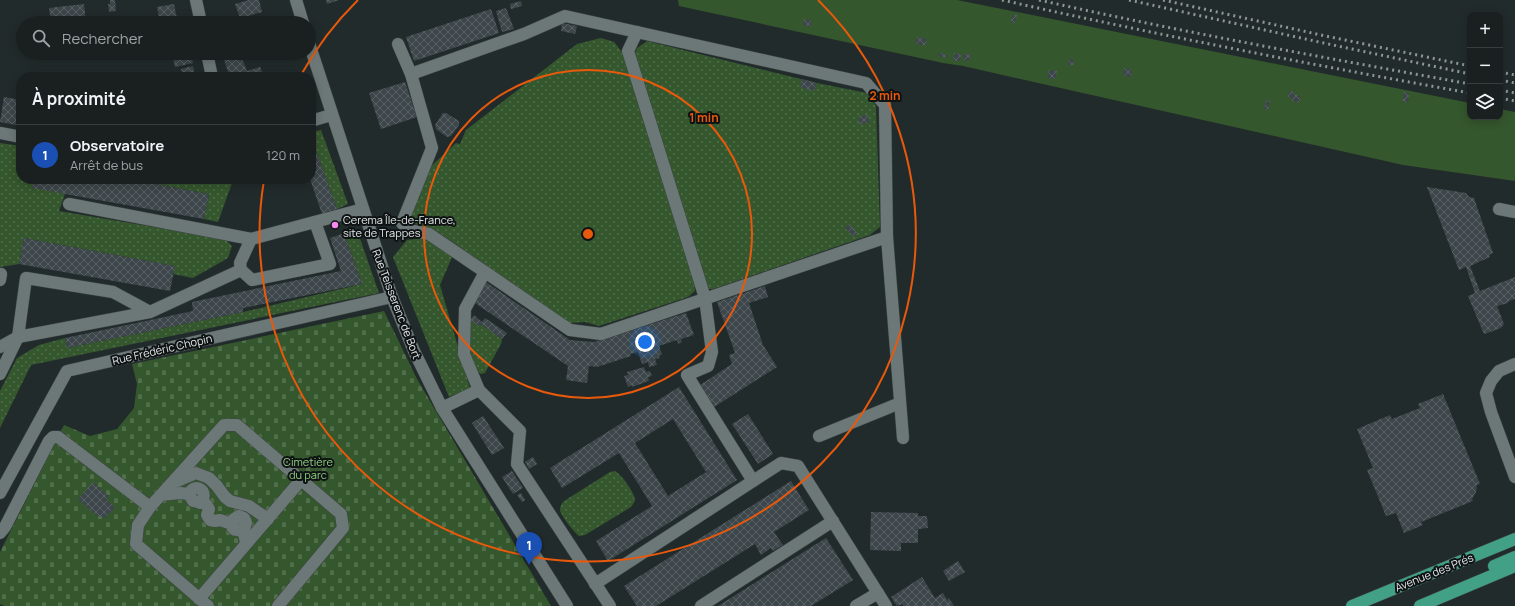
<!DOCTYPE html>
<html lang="fr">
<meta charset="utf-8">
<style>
body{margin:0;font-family:Manrope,sans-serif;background:#232829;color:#f1f3f6}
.controls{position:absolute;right:12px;top:12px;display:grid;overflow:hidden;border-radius:8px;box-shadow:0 2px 10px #0003}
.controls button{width:36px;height:36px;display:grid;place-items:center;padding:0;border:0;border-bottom:1px solid #383e3e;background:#1a2020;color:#f1f3f6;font:20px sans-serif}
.you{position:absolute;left:645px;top:342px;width:14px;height:14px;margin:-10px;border:3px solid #fff;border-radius:50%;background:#1a73e8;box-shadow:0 0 0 6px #1a73e833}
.badge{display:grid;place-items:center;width:26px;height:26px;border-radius:50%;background:#0b8043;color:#fff;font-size:13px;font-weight:700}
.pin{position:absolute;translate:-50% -33px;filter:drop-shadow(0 1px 2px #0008)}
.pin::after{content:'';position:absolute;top:21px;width:14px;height:12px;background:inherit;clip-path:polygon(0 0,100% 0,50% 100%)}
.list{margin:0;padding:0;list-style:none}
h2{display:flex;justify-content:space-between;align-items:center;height:52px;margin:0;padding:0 16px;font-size:17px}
h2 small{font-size:13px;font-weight:400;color:#9fa3a5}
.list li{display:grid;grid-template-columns:26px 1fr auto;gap:12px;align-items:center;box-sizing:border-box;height:60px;padding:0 16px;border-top:1px solid #383e3e}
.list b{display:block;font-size:15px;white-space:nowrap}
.list p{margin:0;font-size:13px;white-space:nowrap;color:#9fa3a5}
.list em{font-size:13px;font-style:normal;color:#9fa3a5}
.icon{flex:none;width:22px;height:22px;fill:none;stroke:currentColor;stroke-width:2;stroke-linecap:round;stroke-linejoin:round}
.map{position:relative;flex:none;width:1515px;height:606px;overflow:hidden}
.search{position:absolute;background:#1a2020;box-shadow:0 2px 10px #0003;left:16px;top:16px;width:300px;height:44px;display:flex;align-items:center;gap:10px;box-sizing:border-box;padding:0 14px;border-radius:22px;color:#9fa3a5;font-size:15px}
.panel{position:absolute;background:#1a2020;box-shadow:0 2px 10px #0003;left:16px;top:72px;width:300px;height:112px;border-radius:16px}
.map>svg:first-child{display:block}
</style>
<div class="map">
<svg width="1515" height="606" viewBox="0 0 1515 606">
<defs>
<pattern id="grass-dots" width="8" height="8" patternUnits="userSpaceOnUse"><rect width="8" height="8" fill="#35572d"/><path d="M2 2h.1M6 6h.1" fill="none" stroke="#526f4b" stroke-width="1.8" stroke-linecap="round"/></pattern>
<pattern id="cemetery-stones" width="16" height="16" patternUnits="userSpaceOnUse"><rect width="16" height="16" fill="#35572d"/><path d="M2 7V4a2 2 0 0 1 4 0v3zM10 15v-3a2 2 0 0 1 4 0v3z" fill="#526f4b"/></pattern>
<pattern id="building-cross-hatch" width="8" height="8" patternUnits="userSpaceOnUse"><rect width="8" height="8" fill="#3d464a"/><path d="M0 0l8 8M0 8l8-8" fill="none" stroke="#596164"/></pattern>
</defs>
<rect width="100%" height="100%" fill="#222b2b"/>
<g fill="url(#grass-dots)">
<polygon points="601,38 614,42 622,52 693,275 695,291 688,297 599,326 585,322 569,323 438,232 415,224 410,218 427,170 456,143 460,144 466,130 577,44"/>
<polygon points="647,41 817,83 867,93 876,106 880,227 870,235 713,289 708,289 632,60 637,48"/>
<polygon points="321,130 348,204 337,209 314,145 311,146 311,132"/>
<polygon points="0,143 21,146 21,179 34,179 65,194 59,211 225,239 232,246 228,258 193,278 173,274 175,266 24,238 19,264 0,267"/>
<polygon points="128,179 231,179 232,183 218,222 204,219 209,194"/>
<polygon points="357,230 379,293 31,365 0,428 0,391 17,358 39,345 65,338 67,348 243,312 362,284 344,233"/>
<polygon points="426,238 453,255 440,285 470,388 449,397 393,257 407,240"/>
<path d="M470,320L479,326L481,324L502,339L501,344L485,373L481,374C479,373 477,372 476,371C468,361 468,331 470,320Z"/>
<path d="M615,471C621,474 636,494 635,501C634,502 632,506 631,507L585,535L579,536C574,532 561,516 560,510C560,506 562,503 564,501L610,472Z"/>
</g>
<polygon fill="url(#cemetery-stones)" points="384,311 417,379 551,606 4,606 0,604 0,552 64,425 90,436 117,429 134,408 137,384 132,364"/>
<polygon fill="#35572d" points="678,0 957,0 1470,103 1470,117 1500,117 1500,109 1515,112 1515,181 1403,165 963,66 943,63 679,6"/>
<g fill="url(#building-cross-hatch)" fill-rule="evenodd">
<polygon points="110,0 115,0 116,11 109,12 108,4 110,4"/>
<polygon points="249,0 259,0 262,12 240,18 235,4"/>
<polygon points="326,0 339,0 327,4"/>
<polygon points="521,1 522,6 511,9 510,4"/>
<polygon points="84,4 86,23 51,23 49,8"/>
<polygon points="174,4 178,23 160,23 157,7"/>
<polygon points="506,8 514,29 502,32 496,11"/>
<polygon points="491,9 499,33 414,61 406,37"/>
<polygon points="1013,14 1017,15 1015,23 1011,22"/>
<polygon points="123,19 124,23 112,23 112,21"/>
<polygon points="804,19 812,21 810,27 803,25"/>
<polygon points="562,23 577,26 575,34 561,31"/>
<polygon points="917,37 927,39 925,46 915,43"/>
<polygon points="172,53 191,53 193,63 175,67"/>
<polygon points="234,53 240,53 247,71 260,67 264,77 237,77 236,75 230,77 223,57"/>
<polygon points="939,53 948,55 947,58 938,56"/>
<polygon points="954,53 961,54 960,61 953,60"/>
<circle cx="967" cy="57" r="3.5"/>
<polygon points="1069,59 1074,60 1073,66 1068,64"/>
<polygon points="193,66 195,77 183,77 181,69"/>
<polygon points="1124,68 1132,70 1131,77 1123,75"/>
<polygon points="1049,70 1057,71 1055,79 1047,78"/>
<polygon points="802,79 817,83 814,91 800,87"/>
<polygon points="405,82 417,117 381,129 369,93"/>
<polygon points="1289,91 1294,92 1293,94 1300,96 1299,103 1292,101 1293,98 1288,97"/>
<polygon points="1404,92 1409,93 1408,102 1403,102"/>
<polygon points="4,97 21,100 21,126 0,122"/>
<polygon points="1266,100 1270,101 1268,110 1264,109"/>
<polygon points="443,113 446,113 459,121 459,125 451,136 447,137 436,129 435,125"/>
<polygon points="868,115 869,123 859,124 859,116"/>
<polygon points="314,145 337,209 322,214 310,179 311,179 311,146"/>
<polygon points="34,179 128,179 209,194 204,219 32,188"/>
<polygon points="231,179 247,179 248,180 232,183"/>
<polygon points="1427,187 1466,193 1469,197 1474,198 1493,253 1489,255 1490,257 1470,266 1480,291 1515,277 1515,299 1509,301 1508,303 1497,306 1504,324 1501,328 1485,334 1483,332 1468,296 1475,293 1466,267 1459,270"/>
<polygon points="849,224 857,233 854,237 845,228"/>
<polygon points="344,233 362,284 243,308 243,312 67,348 65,338 193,311 192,302 341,271 330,238"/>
<polygon points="24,238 175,266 170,291 19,264"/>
<polygon points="486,282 570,340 594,342 686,313 694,335 681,339 682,342 678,344 677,340 659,346 662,354 659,356 660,358 655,359 657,365 649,367 648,362 642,364 638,352 630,354 631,356 597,367 589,366 587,383 566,380 568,366 472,301"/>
<polygon points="765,286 768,297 749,303 763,345 777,367 714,407 700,385 732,364 729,355 735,353 717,302"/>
<polygon points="474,315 482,322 485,318 507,333 502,339 481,324 479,326 470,320"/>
<polygon points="644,367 646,372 650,371 652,376 648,377 649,381 632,387 632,385 628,387 624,376 628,375 627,372"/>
<path d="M679,387L737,480L608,561L596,541L652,506L619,453L562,488L550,468ZM673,419L706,472L668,496L635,443Z"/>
<polygon points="1443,394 1480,484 1477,485 1476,492 1472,499 1473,501 1421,522 1423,525 1404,533 1396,513 1386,516 1367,470 1373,468 1357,429 1390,415 1392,419 1420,408 1418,404"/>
<polygon points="748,414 773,454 758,464 732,424"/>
<polygon points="483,416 504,448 492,455 472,423"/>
<polygon points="533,457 537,464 529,469 525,462"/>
<polygon points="512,471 523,488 513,494 502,477"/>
<polygon points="791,481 809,510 774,532 783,545 773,551 771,548 761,555 755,544 656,606 637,606 624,586"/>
<polygon points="93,482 109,496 106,499 115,507 104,519 100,515 98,517 78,499"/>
<polygon points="521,493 525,500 522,502 517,495"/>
<polygon points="871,512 918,513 918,516 927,516 928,528 918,529 918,543 901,543 901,551 870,550"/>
<polygon points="826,538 853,580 811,606 718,606"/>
<polygon points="958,561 965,572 949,581 943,571"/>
<polygon points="922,577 935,598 943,593 947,600 949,598 954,606 903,606 902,604 897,606 891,597"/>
</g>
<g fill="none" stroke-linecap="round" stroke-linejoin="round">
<defs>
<g id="minor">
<polyline points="196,0 201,23"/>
<polyline points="296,0 303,23"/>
<polyline points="637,32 628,51 705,298 712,352 708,366 687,375 753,481 781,463 798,466 886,606"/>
<polyline points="309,43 392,297 414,351 442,408 567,606"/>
<polyline points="398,44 411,74"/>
<polyline points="207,53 212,77"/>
<polyline points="311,121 331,115"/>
<polyline points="0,133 21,137"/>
<polyline points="69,204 251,239 363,209"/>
<polyline points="1499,209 1515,212"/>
<polyline points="887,237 903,438"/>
<polyline points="251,239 240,263 241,270 252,280 330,264 315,222"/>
<polyline points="0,280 1,274"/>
<polyline points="150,312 18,337 26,278 113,292 150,312 241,270"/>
<polyline points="0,347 18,337"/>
<polyline points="1515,364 1499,371 1491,381 1486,393 1491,412 1515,477"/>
<polyline points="0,374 18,337"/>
<polyline points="479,390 520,431 517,464 610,606"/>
<polyline points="442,408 479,390 464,354 465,309 485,272 570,330 601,334 887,237 885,105 866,83 565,16 524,34 411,74 432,148 402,223 408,230 429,234 485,272"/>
<polyline points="819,436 900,403"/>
<polyline points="175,482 196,473 209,478 217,486 225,497 230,501 249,506 268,519"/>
<polyline points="0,493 67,371 392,297"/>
<path d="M189,494C195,481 211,492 200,503"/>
<path d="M161,495L180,493L189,494L193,501L206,504L209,509L207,515L210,520L215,521L220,520L232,524V527C237,532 232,528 238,530C245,531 245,538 246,544"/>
<polyline points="232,524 234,519 239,516 244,518 246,522 245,527 240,530"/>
<polyline points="0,533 5,527 49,441 53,437 58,437 150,507"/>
<polyline points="595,584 753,481"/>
<polyline points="199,599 301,480"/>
<polyline points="208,606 136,544 138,525 150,507 224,425 237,425 341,514 343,528 278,606"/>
<polyline points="701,606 833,521"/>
<polyline points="856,606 878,593"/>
</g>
<g id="major">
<polyline points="1494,566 1515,557"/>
<polyline points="1352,606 1515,539"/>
<polyline points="1420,606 1515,566"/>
</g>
</defs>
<use href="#minor" stroke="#3f4747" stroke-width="13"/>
<use href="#major" stroke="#3f4747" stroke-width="13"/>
<use href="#minor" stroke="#6c7877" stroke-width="12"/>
<use href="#major" stroke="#41a085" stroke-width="12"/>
<g stroke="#8e9696" stroke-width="3" stroke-dasharray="2 4" stroke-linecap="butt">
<path d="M1002,0C1158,35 1313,65 1470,93"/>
<path d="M1039,0C1182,32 1326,58 1470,84"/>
<polyline points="1129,0 1319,42 1470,74"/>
<polyline points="1163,0 1321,35 1470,66"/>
<polyline points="1500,72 1515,75"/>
<polyline points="1500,80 1515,83"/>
<polyline points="1500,90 1515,93"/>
<polyline points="1500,98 1515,101"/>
</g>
</g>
<g fill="none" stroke="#e8590c" stroke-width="2">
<circle cx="588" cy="234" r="164"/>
<path d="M301 75A328 328 0 0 1 358 0M818 0A328 328 0 1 1 264 180"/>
</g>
<circle fill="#f489f0" stroke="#0f1313" stroke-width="1.5" cx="335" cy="225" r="4"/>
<g text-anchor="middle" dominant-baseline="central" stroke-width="4" stroke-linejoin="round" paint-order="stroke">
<g font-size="11" fill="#e2e8e8" stroke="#0f1313" text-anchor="start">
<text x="343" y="219">Cerema Île-de-France,<tspan x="343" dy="13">site de Trappes</tspan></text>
</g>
<g font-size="11" fill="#e2e8e8" stroke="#0f1313">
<text transform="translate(397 304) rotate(69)">Rue Teisserenc de Bort</text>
<text transform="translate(162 349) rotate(-13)">Rue Frédéric Chopin</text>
<text transform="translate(1434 572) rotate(-22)">Avenue des Prés</text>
</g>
<g font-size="11" fill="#91d283" stroke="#0f1313">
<text x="308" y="461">Cimetière<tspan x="308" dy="13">du parc</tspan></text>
</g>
</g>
<circle cx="588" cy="234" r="6" fill="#e8590c" stroke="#0f1313" stroke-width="2"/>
<g font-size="12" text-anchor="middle" font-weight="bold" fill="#e8590c" stroke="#0f1313" stroke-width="4" stroke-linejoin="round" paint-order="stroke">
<text x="885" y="100">2 min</text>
<text x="704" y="122">1 min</text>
</g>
</svg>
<div class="controls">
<button>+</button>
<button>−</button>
<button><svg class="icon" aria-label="layers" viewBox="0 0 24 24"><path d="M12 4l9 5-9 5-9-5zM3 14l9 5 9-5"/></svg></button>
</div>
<div class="you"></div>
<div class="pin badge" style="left:529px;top:565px;background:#1a4fb4">1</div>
<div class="search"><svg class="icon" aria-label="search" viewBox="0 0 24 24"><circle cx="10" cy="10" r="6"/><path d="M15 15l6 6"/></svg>Rechercher</div>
<section class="panel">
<h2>À proximité<small></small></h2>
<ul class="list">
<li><span class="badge" style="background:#1a4fb4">1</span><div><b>Observatoire</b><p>Arrêt de bus</p></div><em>120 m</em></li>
</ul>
</section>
</div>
